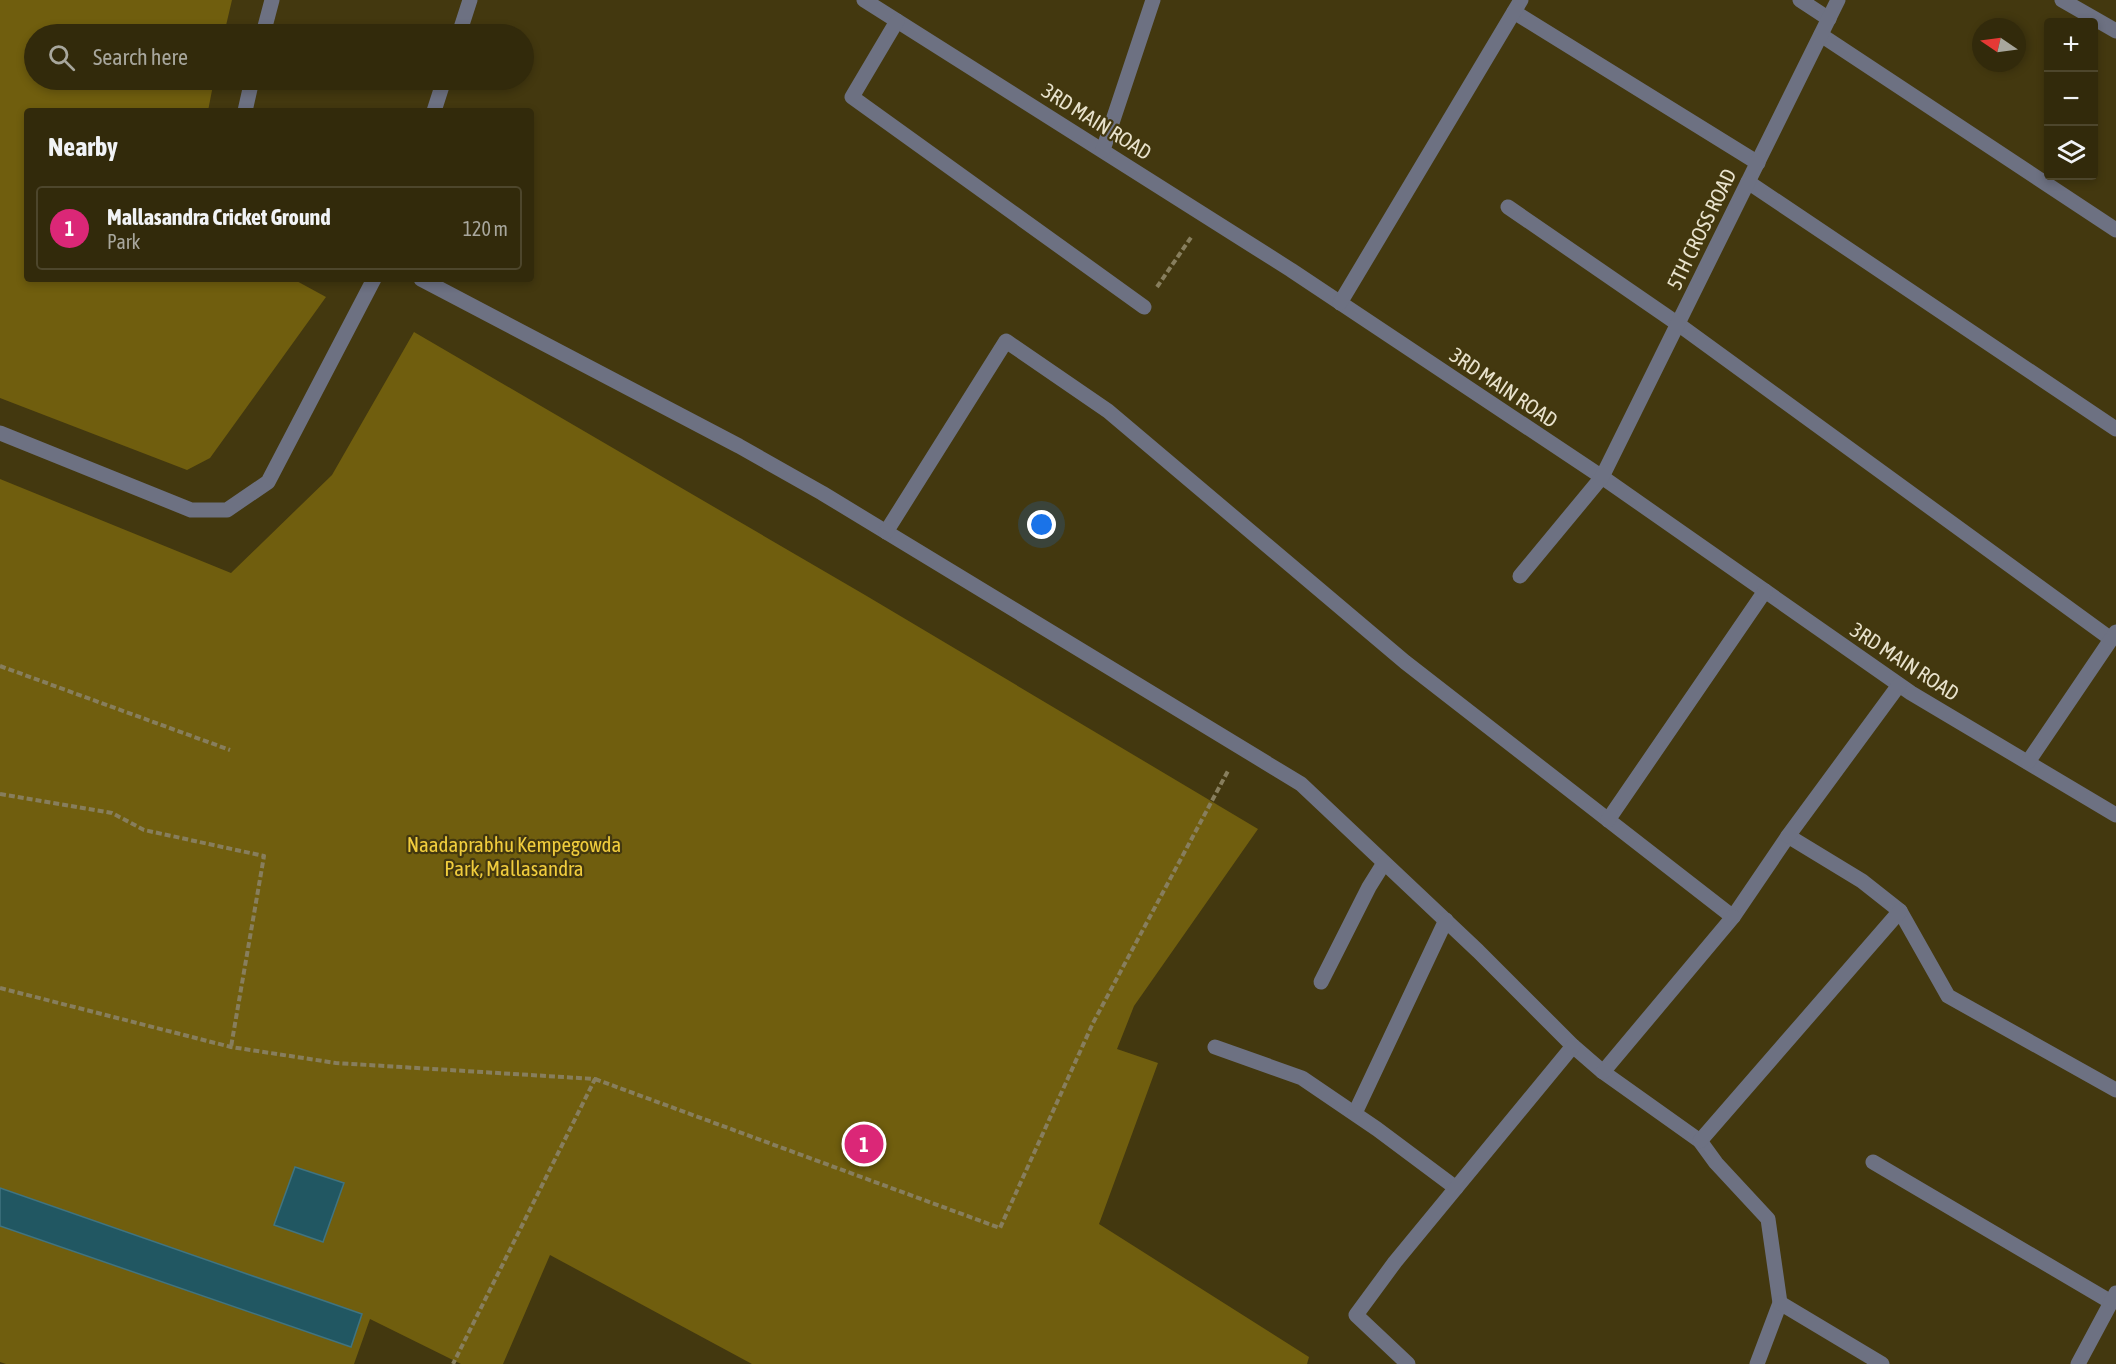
<!DOCTYPE html>
<meta charset="utf-8">
<style>
body{margin:0;font-family:"Asap Condensed",sans-serif;background:#3a3214;color:#f1f3f6}
.controls{position:absolute;right:18px;top:18px;display:grid;overflow:hidden;border-radius:6px;box-shadow:0 3px 9px #0003}
.controls button{width:54px;height:54px;display:grid;place-items:center;padding:0;border:0;border-bottom:2px solid #4d462c;background:#322a0b;color:#f1f3f6;font:30px sans-serif}
.compass{position:absolute;left:1972px;top:18px;width:54px;height:54px;border-radius:50%;background:#322a0b;box-shadow:0 3px 9px #0003;rotate:283deg}
.you{position:absolute;left:1042px;top:525px;width:21px;height:21px;margin:-15px;border:4px solid #fff;border-radius:50%;background:#1a73e8;box-shadow:0 0 0 9px #1a73e833}
.badge{display:grid;place-items:center;width:39px;height:39px;border-radius:50%;background:#db2777;color:#fff;font-size:20px;font-weight:700}
.pin{position:absolute;translate:-50% -50%;border:3px solid #fff;box-shadow:0 2px 6px #0006}
.list{margin:0;padding:0;list-style:none}
h2{display:flex;justify-content:space-between;align-items:center;height:78px;margin:0;padding:0 24px;font-size:26px}
h2 small{font-size:20px;font-weight:400;color:#a8a79d}
.list li{display:grid;grid-template-columns:39px 1fr auto;gap:18px;align-items:center;box-sizing:border-box;height:84px;margin:0 12px 12px;padding:0 12px;border:2px solid #4d462c;border-radius:6px}
.list b{display:block;font-size:22px;white-space:nowrap}
.list p{margin:0;font-size:20px;white-space:nowrap;color:#a8a79d}
.list em{font-size:20px;font-style:normal;color:#a8a79d}
.icon{flex:none;width:33px;height:33px;fill:none;stroke:currentColor;stroke-width:2;stroke-linecap:round;stroke-linejoin:round}
.map{position:relative;flex:none;width:2116px;height:1364px;overflow:hidden}
.search{position:absolute;background:#322a0b;box-shadow:0 3px 9px #0003;left:24px;top:24px;width:510px;height:66px;display:flex;align-items:center;gap:15px;box-sizing:border-box;padding:0 21px;border-radius:33px;color:#a8a79d;font-size:22px}
.panel{position:absolute;background:#322a0b;box-shadow:0 3px 9px #0003;left:24px;top:108px;width:510px;height:174px;border-radius:6px}
.map>svg:first-child{display:block}
</style>
<div class="map">
<svg width="2116" height="1364" viewBox="0 0 2116 1364">
<rect width="100%" height="100%" fill="#43380f"/>
<g fill="#705e0e">
<polygon points="0,0 232,0 224,34 34,34 34,80 214,80 208,111 27,111 27,279 293,279 326,297 210,458 187,470 0,398"/>
<polygon points="414,332 865,595 1258,829 1134,1006 1117,1049 1158,1063 1099,1224 1309,1357 1307,1364 752,1364 550,1255 503,1364 461,1364 370,1319 354,1364 6,1364 0,1362 0,479 231,573 332,475"/>
</g>
<g fill="#215762" stroke="#407480" stroke-width="1.5">
<polygon points="295,1167 344,1183 323,1242 274,1225"/>
<polygon points="0,1188 362,1314 351,1347 0,1226"/>
</g>
<g fill="none" stroke-linecap="round" stroke-linejoin="round">
<g stroke="#877e5d" stroke-width="4" stroke-dasharray="6 3" stroke-linecap="butt">
<polyline points="1157,287 1192,236"/>
<polyline points="0,666 230,750"/>
<polyline points="0,794 112,813 144,830 264,856 231,1047"/>
<polyline points="0,988 231,1047 336,1063 595,1079 453,1364"/>
<polyline points="595,1079 1000,1228 1093,1023 1229,769"/>
</g>
<g stroke="#6d7182" stroke-width="15">
<polyline points="864,0 1291,270 1602,477 1911,693 2116,815"/>
<polyline points="1800,0 1829,19"/>
<polyline points="2062,0 2116,31"/>
<polyline points="1514,12 1758,163"/>
<polyline points="897,21 852,97 1144,307"/>
<polyline points="263,34 272,0"/>
<polyline points="459,34 470,0"/>
<polyline points="1821,35 2116,230"/>
<polyline points="245,111 252,80"/>
<polyline points="434,111 444,80"/>
<polyline points="1103,150 1153,0"/>
<polyline points="1748,182 2116,429"/>
<polyline points="1508,207 1678,324 2111,639"/>
<polyline points="421,279 739,446 822,493 1301,784 1478,951 1573,1046 1603,1072 1700,1141 1716,1163 1768,1219 1780,1303 1757,1364"/>
<polyline points="1340,303 1521,0"/>
<polyline points="0,433 191,510 227,510 268,482 374,279"/>
<polyline points="886,532 1006,341 1108,411 1405,662 1733,917 1788,836 1862,881 1900,911 1948,996 2116,1090"/>
<polyline points="1520,576 1602,477 1838,0"/>
<polyline points="2028,762 2116,632"/>
<polyline points="1608,820 1765,591"/>
<polyline points="1788,836 1899,685"/>
<polyline points="1321,982 1369,887 1384,863"/>
<polyline points="1215,1047 1302,1078 1377,1129 1456,1188"/>
<polyline points="1603,1072 1733,917"/>
<polyline points="1355,1113 1446,920"/>
<polyline points="1700,1141 1900,911"/>
<polyline points="1873,1162 2111,1302"/>
<polyline points="1780,1303 1882,1364"/>
<polyline points="1408,1364 1356,1315 1395,1262 1573,1046"/>
<polyline points="2078,1364 2116,1293"/>
</g>
</g>
<g text-anchor="middle" dominant-baseline="central" stroke-width="4.5" stroke-linejoin="round" paint-order="stroke">
<g font-size="21" fill="#e9e3cd" stroke="#43380f">
<text transform="translate(1097 121) rotate(32)">3RD MAIN ROAD</text>
<text transform="translate(1701 229) rotate(-64)">5TH CROSS ROAD</text>
<text transform="translate(1504 387) rotate(34)">3RD MAIN ROAD</text>
<text transform="translate(1905 661) rotate(33)">3RD MAIN ROAD</text>
</g>
<g font-size="21" fill="#f1cd3d" stroke="#43380f">
<text x="514" y="844">Naadaprabhu Kempegowda<tspan x="514" dy="24">Park, Mallasandra</tspan></text>
</g>
</g>
</svg>
<div class="controls">
<button>+</button>
<button>−</button>
<button><svg class="icon" aria-label="layers" viewBox="0 0 24 24"><path d="M12 4l9 5-9 5-9-5zM3 14l9 5 9-5"/></svg></button>
</div>
<svg class="compass" viewBox="-18 -18 36 36"><path d="M0-13l5 13h-10z" fill="#e53935"/><path d="M0 13l5-13h-10z" fill="#a8a79d"/></svg>
<div class="you"></div>
<div class="pin badge" style="left:864px;top:1144px">1</div>
<div class="search"><svg class="icon" aria-label="search" viewBox="0 0 24 24"><circle cx="10" cy="10" r="6"/><path d="M15 15l6 6"/></svg>Search here</div>
<section class="panel">
<h2>Nearby<small></small></h2>
<ul class="list">
<li><span class="badge">1</span><div><b>Mallasandra Cricket Ground</b><p>Park</p></div><em>120 m</em></li>
</ul>
</section>
</div>
